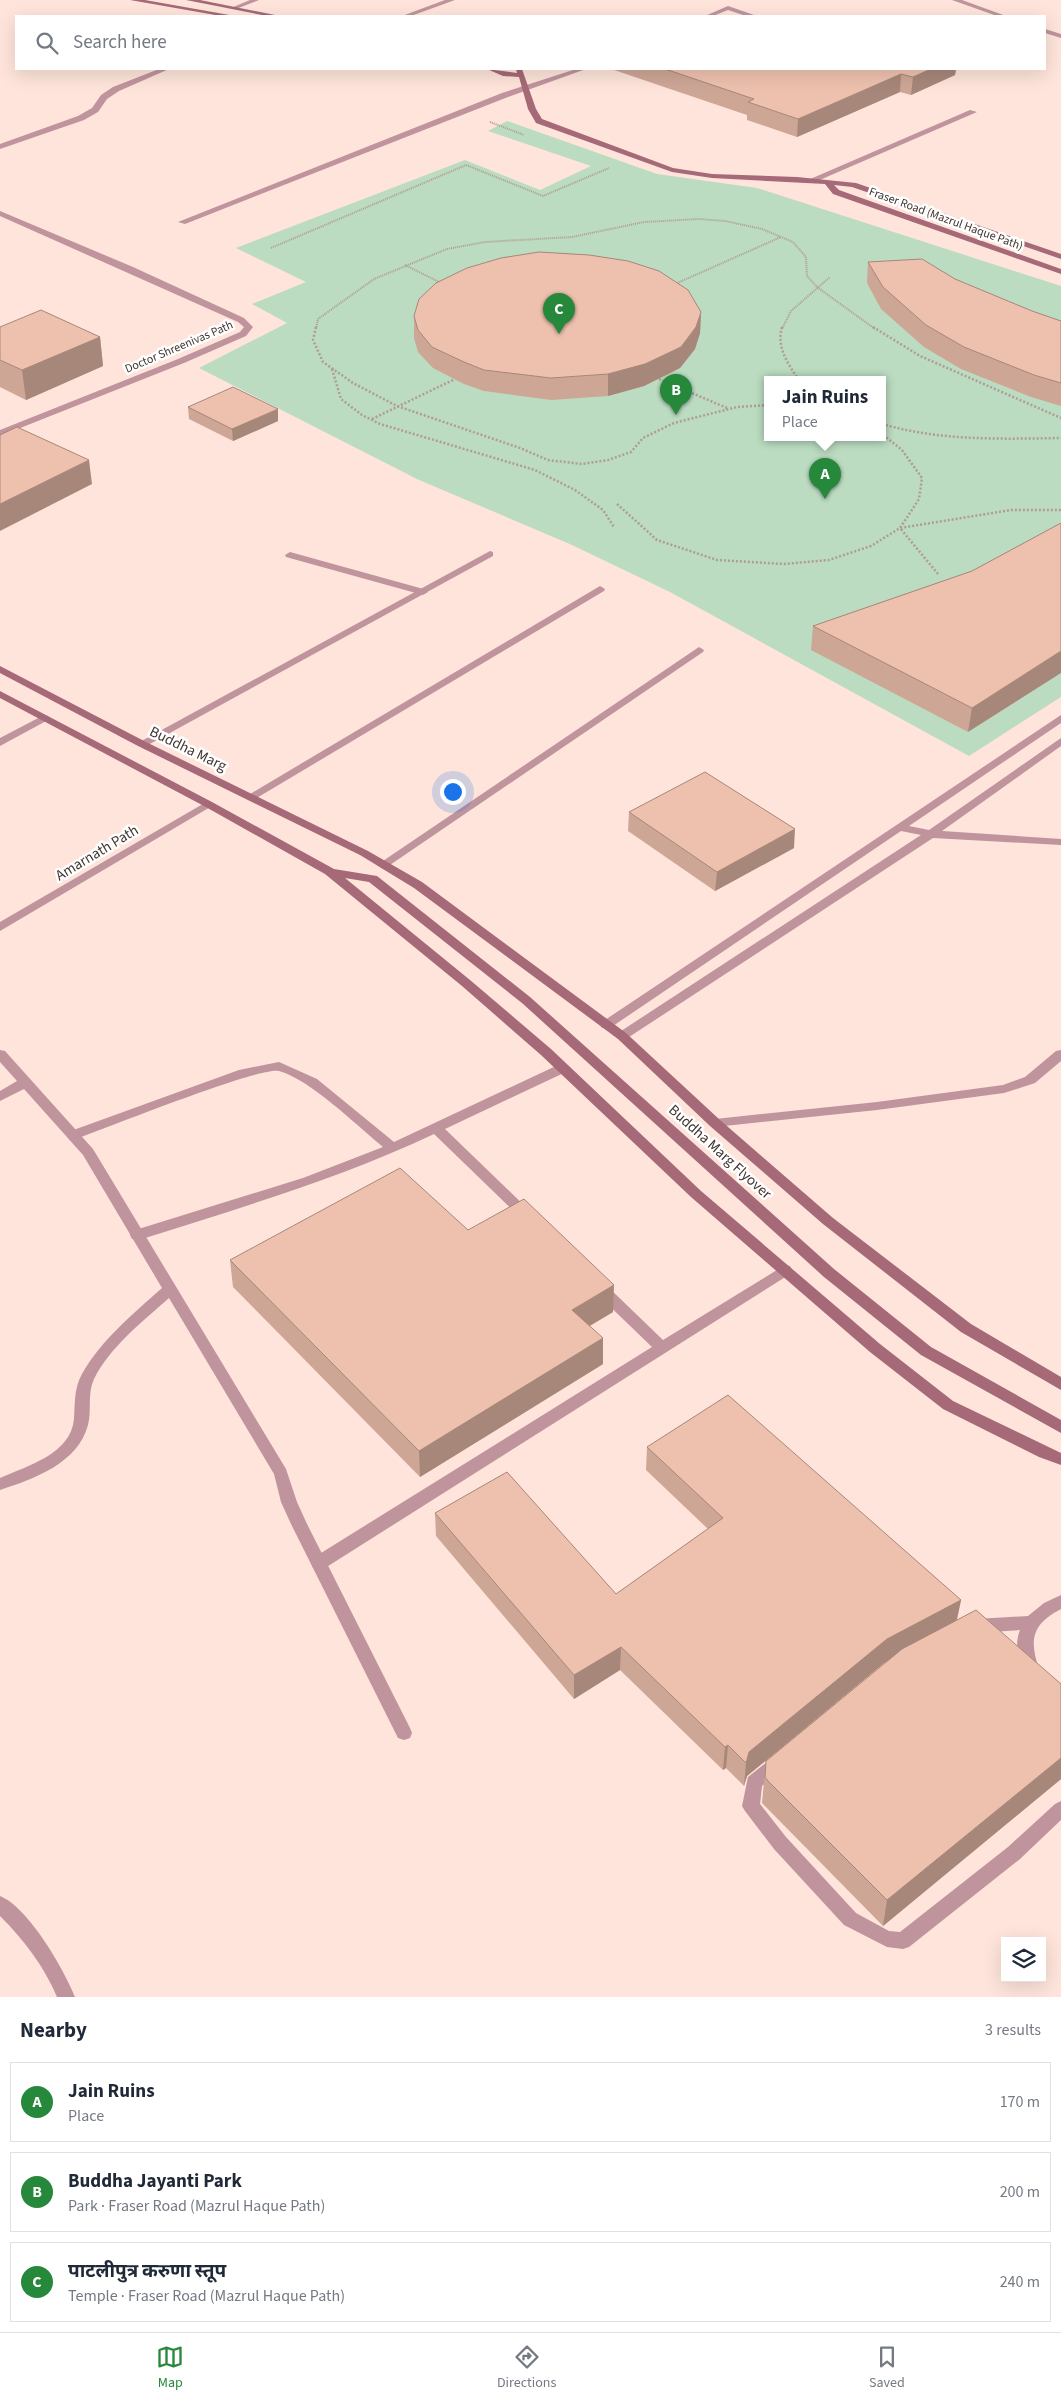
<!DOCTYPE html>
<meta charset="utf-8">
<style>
body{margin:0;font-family:"Source Sans 3","Noto Sans Devanagari",sans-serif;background:#f6f6f7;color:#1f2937}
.controls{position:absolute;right:15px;bottom:15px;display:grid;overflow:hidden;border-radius:0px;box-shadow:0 5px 20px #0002}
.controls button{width:45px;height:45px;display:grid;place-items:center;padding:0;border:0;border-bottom:1px solid #e0e1e3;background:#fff;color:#1f2937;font:25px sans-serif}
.you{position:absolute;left:452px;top:791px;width:18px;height:18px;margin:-12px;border:4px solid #fff;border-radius:50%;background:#1a73e8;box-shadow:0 0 0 8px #1a73e833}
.badge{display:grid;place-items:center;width:32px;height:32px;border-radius:50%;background:#26883b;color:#fff;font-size:16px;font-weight:700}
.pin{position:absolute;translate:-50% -41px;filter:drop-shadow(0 1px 2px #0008)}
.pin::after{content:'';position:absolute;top:26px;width:18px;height:15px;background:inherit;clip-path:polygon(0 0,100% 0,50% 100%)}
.popup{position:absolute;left:764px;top:376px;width:122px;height:65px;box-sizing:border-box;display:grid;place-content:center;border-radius:0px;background:#fff;filter:drop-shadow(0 1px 4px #0005);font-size:16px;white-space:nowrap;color:#747a83}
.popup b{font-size:19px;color:#1f2937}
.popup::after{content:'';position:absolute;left:50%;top:100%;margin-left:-10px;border:10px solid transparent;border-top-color:#fff}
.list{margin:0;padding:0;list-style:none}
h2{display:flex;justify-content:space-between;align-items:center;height:65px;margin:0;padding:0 20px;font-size:21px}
h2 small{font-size:16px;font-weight:400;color:#747a83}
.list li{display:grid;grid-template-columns:32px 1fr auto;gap:15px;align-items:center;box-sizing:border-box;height:80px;margin:0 10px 10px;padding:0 10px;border:1px solid #e0e1e3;border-radius:0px}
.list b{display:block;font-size:19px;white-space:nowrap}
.list p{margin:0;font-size:16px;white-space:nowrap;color:#747a83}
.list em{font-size:16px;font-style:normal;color:#747a83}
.icon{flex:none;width:28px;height:28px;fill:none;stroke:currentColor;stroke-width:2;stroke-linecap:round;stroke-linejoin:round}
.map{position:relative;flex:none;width:1061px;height:1997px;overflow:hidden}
.search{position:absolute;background:#fff;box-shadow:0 5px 20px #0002;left:15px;right:15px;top:15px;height:55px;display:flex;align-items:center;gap:12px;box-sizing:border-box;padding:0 18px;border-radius:0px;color:#747a83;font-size:19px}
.sheet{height:335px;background:#fff}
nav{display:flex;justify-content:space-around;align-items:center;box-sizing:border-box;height:70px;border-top:1px solid #e0e1e3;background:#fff;font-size:14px;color:#747a83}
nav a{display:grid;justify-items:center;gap:2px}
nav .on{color:#26883b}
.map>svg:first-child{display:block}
</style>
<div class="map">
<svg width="1061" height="1997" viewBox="0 0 1061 1997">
<rect width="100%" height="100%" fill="#fee4da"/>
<path fill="#bbdcc1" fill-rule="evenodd" d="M507,121L657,174L757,188L1061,286V697L969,756L670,592L572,545L417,479L199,368L287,323L252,304L306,282L236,248L465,160L540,190L591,166L488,131ZM768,380H882V438H768Z"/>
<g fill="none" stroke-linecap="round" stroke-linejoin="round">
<g stroke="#b09c94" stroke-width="2" stroke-dasharray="1 1" stroke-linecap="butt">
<polyline points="490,122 524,135"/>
<polyline points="271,248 466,165 543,196 609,168"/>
<polyline points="405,265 441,283"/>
<polyline points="675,284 781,237"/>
<polyline points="316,329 318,319 374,279 447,249 485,242 572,237 644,222 699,219 725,221 762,229 793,242 806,257 807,276 817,287 875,329"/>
<polyline points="782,329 791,311 830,277"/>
</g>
<g stroke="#b09c94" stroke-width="2.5" stroke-dasharray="2 2" stroke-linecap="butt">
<polyline points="316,327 313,340 323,362 353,383 397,406 520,448 548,460 582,464 608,460 631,452 643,438 674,423 737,407 768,405"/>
<path d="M782,327C776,347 788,364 799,380"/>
<polyline points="873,327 920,356 1061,418"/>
<polyline points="332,369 341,399 362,415 380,424 535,470 575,490 603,510 614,527"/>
<polyline points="659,379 727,408"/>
<polyline points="372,419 455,379"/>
<path d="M882,424C941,441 1000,439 1061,438"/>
<polyline points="617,504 657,540 717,560 784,564 829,560 871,546 900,528 919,499 922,478 902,450 882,434"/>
<polyline points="938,574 900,528 1011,510 1061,510"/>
</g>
<g fill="#bf949d" fill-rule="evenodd">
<polygon points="250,0 259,0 236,9 231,8"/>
<polygon points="728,6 754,15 755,16 746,16 728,10 713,16 705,16"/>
<polygon points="576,69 586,69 508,97 185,224 178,222 502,93"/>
<polygon points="290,552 427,590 428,592 423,595 286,557 285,555"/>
<polygon points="699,647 704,650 703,652 387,867 383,869 377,865"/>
<polygon points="44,715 48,716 49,718 48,720 0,746 0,738"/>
<path d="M279,1062L317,1079L394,1142L558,1065H568L569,1068L568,1071L445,1129L531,1212L533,1215L531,1218H521L434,1134C339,1179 242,1207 142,1239H132L130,1235L132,1231L303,1178L383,1147C356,1125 311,1080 279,1071C260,1066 107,1128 78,1138L73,1140L66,1135L68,1132L239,1070Z"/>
<polygon points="785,1265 790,1266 792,1270 790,1274 325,1568 319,1569 313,1568 311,1563 313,1558 652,1347 596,1293 594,1289 596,1285 606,1285 663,1340"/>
<path d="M1061,1595V1609C1032,1624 1029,1640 1039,1669L1037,1674L1031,1676L1025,1674C1018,1660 1014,1645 1020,1630L976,1633L970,1631L968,1626L970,1621L976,1619L1028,1616L1044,1603Z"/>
<polygon points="778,1756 784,1758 786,1763 784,1768 762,1786 760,1804 786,1837 856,1913 889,1931 900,1932 1008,1847 1055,1804 1061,1801 1061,1820 1020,1859 909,1947 903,1949 887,1947 844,1925 774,1849 745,1811 742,1806 748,1777 772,1758"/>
</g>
<g fill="#bf949d" fill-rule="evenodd">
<polygon points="445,0 455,0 411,16 402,16"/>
<polygon points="952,0 962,0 1006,16 997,16"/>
<polygon points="1045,29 1061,34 1061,38 1045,33"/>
<polygon points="159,69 169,69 119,91 107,99 98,112 84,120 0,149 0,144 78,116 92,108 101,95 113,87"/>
<polygon points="970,110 977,112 815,182 808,180"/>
<polygon points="0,211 133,267 244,318 253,327 246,336 184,363 0,436 0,430 178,359 240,332 244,327 238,322 0,216"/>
<polygon points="490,551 493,552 493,556 146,746 142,747 136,744"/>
<polygon points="600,586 605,589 604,591 255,799 251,800 245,797"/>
<polygon points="1061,715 1061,723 909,826 929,830 1061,738 1061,746 942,831 1061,839 1061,845 933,838 626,1039 618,1039 616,1036 618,1033 921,835 901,831 610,1028 602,1028 600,1025 602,1022"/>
<polygon points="208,801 214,804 212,806 0,931 0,922"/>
<path d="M0,1050L5,1051L93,1149L286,1469L297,1502L307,1524L410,1728L412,1733L410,1738L404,1740L398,1738L291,1524L281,1502L274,1474L169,1298C142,1322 110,1347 94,1379C87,1394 92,1410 88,1425C78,1463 34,1479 0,1490V1478C27,1466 71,1454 74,1419C75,1403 74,1388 82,1374C102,1339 133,1314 162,1288L83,1155L24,1089L0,1101V1091L17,1081L0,1062Z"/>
<polygon points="1061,1050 1061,1061 1035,1083 1004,1093 877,1110 715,1127 708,1123 715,1119 877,1102 1003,1085 1025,1077 1056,1051"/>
<path d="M0,1896C28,1907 64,1969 75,1997H57C44,1966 24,1940 0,1916Z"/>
</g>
<g fill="#a66978" fill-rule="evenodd">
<polygon points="130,0 145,0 235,16 221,16"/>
<polygon points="186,0 200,0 280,16 267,16"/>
<polygon points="487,69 517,73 516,69 522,69 536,109 542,119 673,168 712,174 797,177 856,183 1061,254 1061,259 852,187 834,185 839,190 1061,269 1061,274 833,194 825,184 712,178 672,172 536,123 528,109 519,77 503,76"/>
<polygon points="0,666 146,742 368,851 422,882 626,1033 720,1120 833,1218 971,1324 1061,1377 1061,1390 961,1332 823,1224 710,1126 618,1039 414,888 360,855 138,746 0,673"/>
<polygon points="0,691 212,802 334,869 377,876 530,997 834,1269 931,1347 1061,1420 1061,1433 921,1355 824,1277 522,1003 369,882 345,878 470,980 551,1049 701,1191 880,1344 953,1401 1061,1453 1061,1465 1039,1457 943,1409 870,1352 691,1197 541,1055 462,986 325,874 204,806 0,698"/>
</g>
</g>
<g fill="#cda696">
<polygon points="614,69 956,69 955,75 911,95 900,92 797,137 747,120 747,115 614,70"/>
<polygon points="868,262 955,279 1032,311 1061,321 1061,406 1031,397 961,369 924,347 881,309 867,283"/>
<polygon points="701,312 700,333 695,349 680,368 644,386 608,396 551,400 484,391 464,384 433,368 418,352 414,338 414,316"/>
<polygon points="0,327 100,337 103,366 26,400 0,387"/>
<polygon points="188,407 278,421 233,441 189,419"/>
<polygon points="1061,523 968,732 811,650 813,626 972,571"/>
<polygon points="629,812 794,848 715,891 628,831"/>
<polygon points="230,1260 613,1312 590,1326 603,1364 420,1477 233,1287"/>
<polygon points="647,1447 961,1600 957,1620 1061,1684 1061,1779 883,1926 762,1803 766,1761 890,1659 884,1663 747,1776 744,1786 726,1768 723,1770 620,1670 574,1699 436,1536 435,1513 616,1594 708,1529 646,1470"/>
</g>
<g fill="#a7877a">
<polygon points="931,69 956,69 955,75 911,95 913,77"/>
<polygon points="901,74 900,92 797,137 798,119"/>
<polygon points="701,312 700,333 695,349 680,368 644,386 608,396 608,374"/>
<polygon points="100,337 103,366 26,400 22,370"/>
<polygon points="278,409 278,421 233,441 232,429"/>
<polygon points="89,460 92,484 0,531 0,504"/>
<polygon points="1061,651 1061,673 968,732 972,708"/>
<polygon points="795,829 794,848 715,891 717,872"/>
<polygon points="614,1285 613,1312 572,1336 572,1310"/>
<polygon points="603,1338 603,1364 420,1477 419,1451"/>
<polygon points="961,1600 956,1623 884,1663 747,1776 744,1786 746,1763 749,1752 887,1639"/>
<polygon points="621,1647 620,1670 574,1699 574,1675"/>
<polygon points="728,1745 726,1768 723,1770 725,1747"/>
<polygon points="1061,1758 1061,1779 883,1926 887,1900"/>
</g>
<g fill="#eec1af" stroke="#a7877a">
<polygon points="665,69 931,69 913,77 901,74 798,119 748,102 754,99"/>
<polygon points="539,252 589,255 628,261 659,271 688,290 701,312 696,327 681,347 645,364 608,374 551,378 484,370 464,362 432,347 418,330 414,316 419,299 436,283 467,268 501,258"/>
<polygon points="922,259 955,279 1032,311 1061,321 1061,383 1034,375 964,347 926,325 883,287 868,262"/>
<polygon points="41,310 100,337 22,370 0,360 0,327"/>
<polygon points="233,387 278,409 232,429 188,407"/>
<polygon points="17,427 89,460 0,504 0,435"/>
<polygon points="1061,523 1061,651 972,708 813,626 972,571"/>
<polygon points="705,772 795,829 717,872 629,812"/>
<polygon points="400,1168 468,1230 524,1199 614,1285 572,1310 603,1338 419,1451 230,1260"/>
<polygon points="728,1395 961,1600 887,1639 749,1752 746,1763 728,1745 725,1747 621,1647 574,1675 435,1513 507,1472 616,1594 723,1518 647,1447"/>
<polygon points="976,1610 1061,1684 1061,1758 887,1900 768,1781 765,1777 766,1761 902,1649"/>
</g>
<g text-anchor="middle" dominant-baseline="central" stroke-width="5" stroke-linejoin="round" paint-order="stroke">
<g font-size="12" fill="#423530" stroke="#fff">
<text transform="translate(946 219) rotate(20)">Fraser Road (Mazrul Haque Path)</text>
<text transform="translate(179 347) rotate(-23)">Doctor Shreenivas Path</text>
</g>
<g font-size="15" fill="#423530" stroke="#fff">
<text transform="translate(188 749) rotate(26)">Buddha Marg</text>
<text transform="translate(97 853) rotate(-31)">Amarnath Path</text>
<text transform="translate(720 1152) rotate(42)">Buddha Marg Flyover</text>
</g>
</g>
</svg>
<div class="controls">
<button><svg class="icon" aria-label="layers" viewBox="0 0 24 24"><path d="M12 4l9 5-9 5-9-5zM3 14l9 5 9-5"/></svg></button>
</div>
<div class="you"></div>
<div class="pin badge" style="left:825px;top:499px">A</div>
<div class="popup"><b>Jain Ruins</b>Place</div>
<div class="pin badge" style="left:676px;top:415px">B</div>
<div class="pin badge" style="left:559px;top:334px">C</div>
<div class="search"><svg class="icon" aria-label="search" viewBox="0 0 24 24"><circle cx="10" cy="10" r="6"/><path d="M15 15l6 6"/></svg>Search here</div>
</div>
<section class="sheet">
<h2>Nearby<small>3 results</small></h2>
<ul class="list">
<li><span class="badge">A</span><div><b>Jain Ruins</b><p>Place</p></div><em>170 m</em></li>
<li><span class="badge">B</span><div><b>Buddha Jayanti Park</b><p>Park · Fraser Road (Mazrul Haque Path)</p></div><em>200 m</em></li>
<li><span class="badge">C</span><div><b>पाटलीपुत्र करुणा स्तूप</b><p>Temple · Fraser Road (Mazrul Haque Path)</p></div><em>240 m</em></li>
</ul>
</section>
<nav>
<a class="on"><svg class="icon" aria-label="map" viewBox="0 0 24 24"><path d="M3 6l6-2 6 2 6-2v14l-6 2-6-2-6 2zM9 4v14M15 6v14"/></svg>Map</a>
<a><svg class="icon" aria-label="directions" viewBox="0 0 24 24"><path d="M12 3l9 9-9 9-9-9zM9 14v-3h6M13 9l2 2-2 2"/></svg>Directions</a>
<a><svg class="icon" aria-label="saved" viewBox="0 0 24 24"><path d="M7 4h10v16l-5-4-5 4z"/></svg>Saved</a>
</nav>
